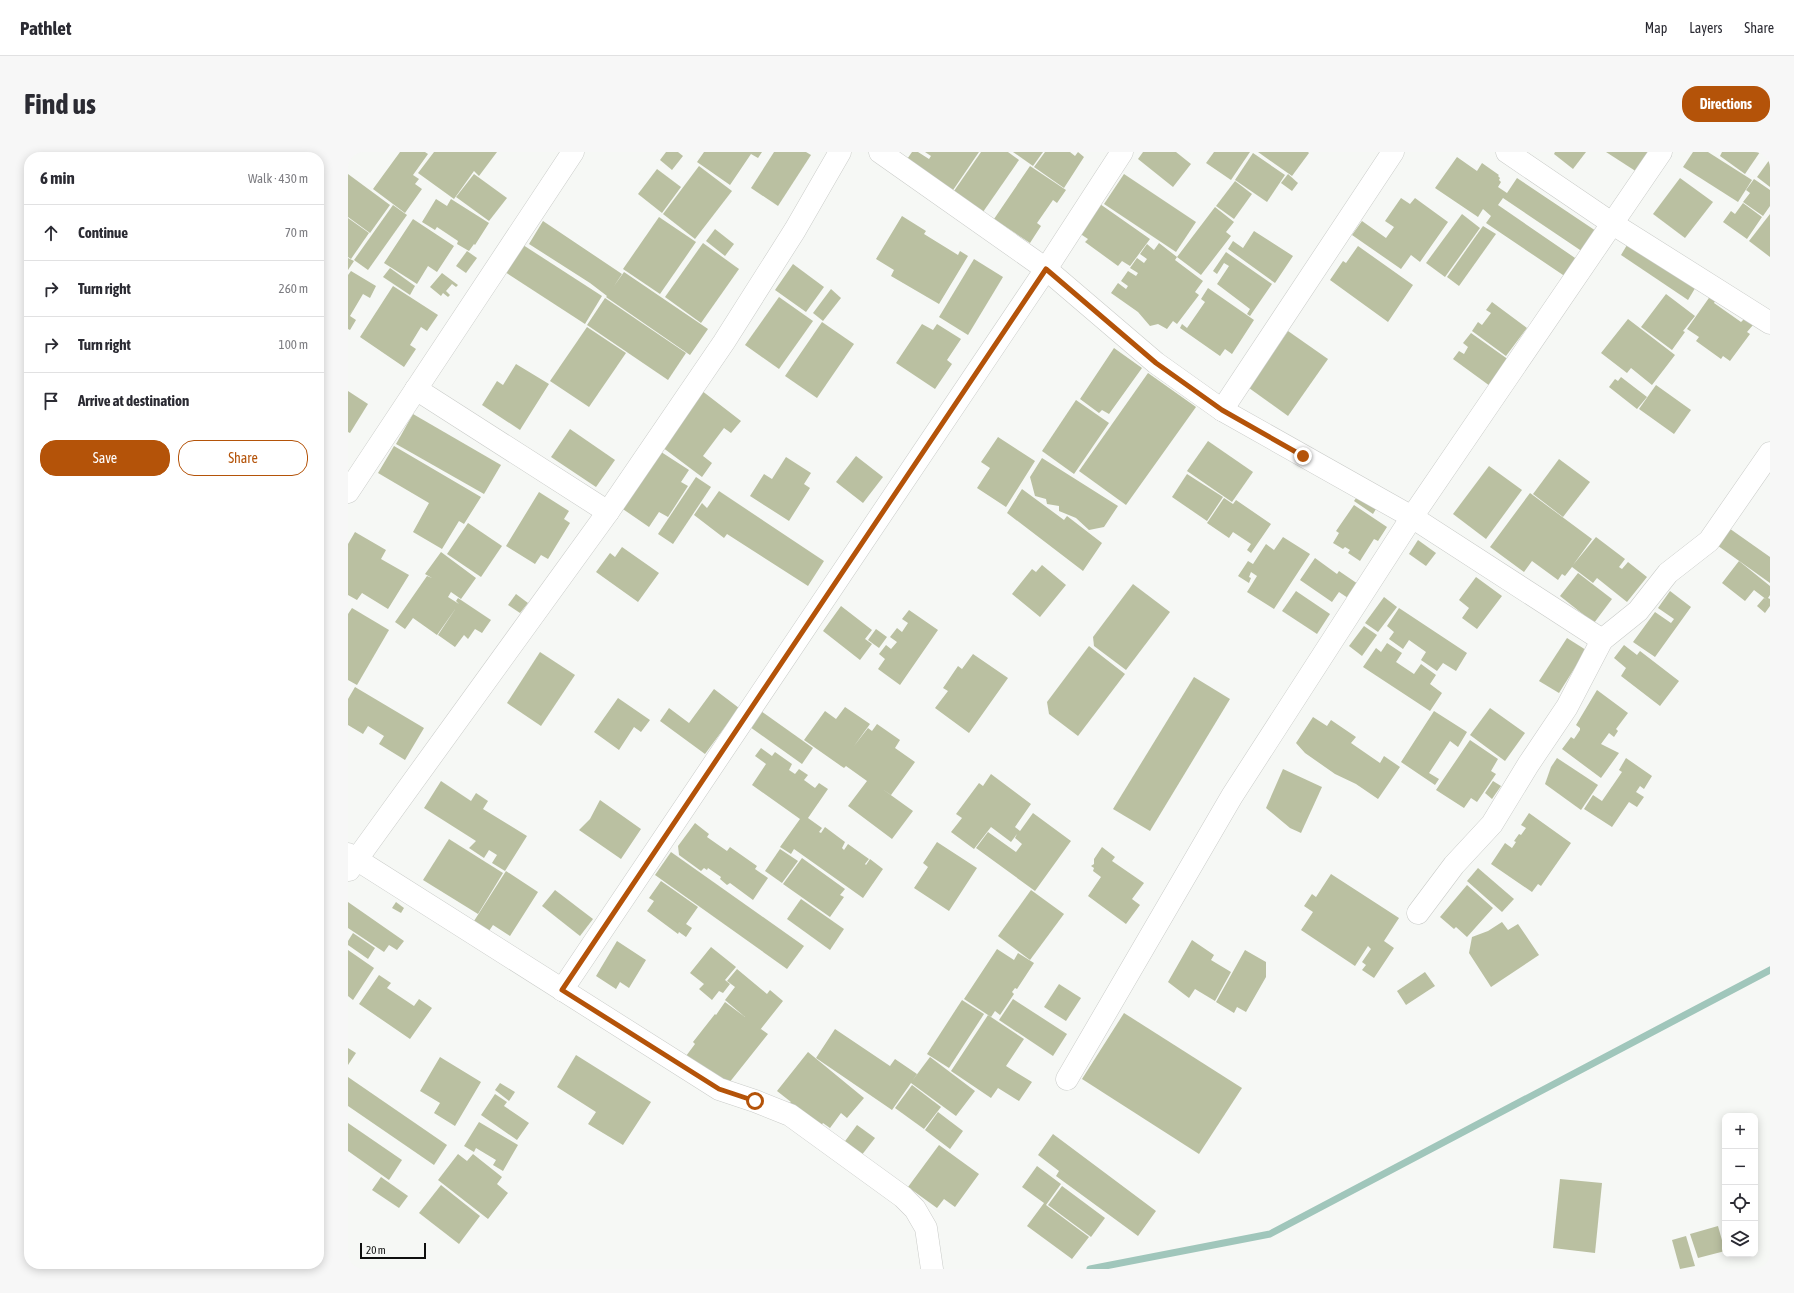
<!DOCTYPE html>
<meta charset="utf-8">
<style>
body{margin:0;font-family:"Asap Condensed",sans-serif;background:#f7f7f7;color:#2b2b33}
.controls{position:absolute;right:12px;bottom:12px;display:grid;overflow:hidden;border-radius:8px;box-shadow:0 2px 10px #0003}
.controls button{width:36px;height:36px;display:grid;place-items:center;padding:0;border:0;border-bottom:1px solid #e1e1e2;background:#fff;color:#2b2b33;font:20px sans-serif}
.scale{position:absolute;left:12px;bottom:10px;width:66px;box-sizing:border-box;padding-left:4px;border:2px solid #0e0f0e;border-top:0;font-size:11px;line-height:14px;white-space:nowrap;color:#0e0f0e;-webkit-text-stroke:3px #f6f8f5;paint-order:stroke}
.stop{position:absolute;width:12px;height:12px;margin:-9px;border:3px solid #b45309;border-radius:50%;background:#fff}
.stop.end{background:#b45309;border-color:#fff;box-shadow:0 1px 4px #0008}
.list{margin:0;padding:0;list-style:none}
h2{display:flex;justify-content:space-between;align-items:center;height:52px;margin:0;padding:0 16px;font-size:17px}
h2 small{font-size:13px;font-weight:400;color:#7c7c81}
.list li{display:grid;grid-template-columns:26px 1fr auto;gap:12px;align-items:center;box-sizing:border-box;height:56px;padding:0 16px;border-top:1px solid #e1e1e2}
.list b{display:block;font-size:15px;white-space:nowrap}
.list em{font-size:13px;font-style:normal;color:#7c7c81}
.actions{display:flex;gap:8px;padding:12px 16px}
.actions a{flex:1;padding:9px 0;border:1px solid #b45309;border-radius:16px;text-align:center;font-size:14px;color:#b45309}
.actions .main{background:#b45309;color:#fff}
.icon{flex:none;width:22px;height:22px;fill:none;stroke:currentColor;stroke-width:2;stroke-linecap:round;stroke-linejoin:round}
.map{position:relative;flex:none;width:1422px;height:1117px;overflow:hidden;border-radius:16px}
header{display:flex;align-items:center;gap:24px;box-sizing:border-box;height:56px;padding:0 20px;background:#fff;border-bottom:1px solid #e1e1e2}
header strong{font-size:19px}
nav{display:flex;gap:22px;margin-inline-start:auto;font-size:14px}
.intro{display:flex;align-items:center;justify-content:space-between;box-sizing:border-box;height:96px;padding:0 24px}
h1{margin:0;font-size:28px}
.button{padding:10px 18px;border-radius:16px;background:#b45309;color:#fff;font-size:14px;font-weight:700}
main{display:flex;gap:24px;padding:0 24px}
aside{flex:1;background:#fff;border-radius:16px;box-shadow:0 2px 10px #0003}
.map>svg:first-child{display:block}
</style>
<header>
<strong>Pathlet</strong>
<nav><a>Map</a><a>Layers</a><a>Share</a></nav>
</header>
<div class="intro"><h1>Find us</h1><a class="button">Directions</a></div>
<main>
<aside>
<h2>6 min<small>Walk · 430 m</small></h2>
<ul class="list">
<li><svg class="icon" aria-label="ahead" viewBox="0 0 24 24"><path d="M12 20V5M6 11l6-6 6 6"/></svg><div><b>Continue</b></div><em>70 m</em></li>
<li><svg class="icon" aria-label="right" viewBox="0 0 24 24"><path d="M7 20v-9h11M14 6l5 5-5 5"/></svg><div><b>Turn right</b></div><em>260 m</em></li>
<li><svg class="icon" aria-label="right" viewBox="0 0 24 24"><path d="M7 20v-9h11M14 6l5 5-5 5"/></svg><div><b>Turn right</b></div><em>100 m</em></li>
<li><svg class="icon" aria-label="arrive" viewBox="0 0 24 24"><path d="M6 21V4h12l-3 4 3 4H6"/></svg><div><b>Arrive at destination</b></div></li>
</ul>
<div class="actions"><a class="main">Save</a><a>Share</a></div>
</aside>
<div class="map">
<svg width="1422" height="1117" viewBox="0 0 1422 1117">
<rect width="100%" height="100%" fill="#f6f8f5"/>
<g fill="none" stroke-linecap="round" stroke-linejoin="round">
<polyline stroke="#a0c6bb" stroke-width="7" points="742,1117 922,1082 1422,818"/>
</g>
<g fill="#bac0a1">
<polygon points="52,0 77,0 80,2 65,23 71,27 67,32 74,37 57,61 25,37"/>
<polygon points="86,0 149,0 131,24 126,19 106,47 70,21"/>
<polygon points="318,0 330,0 335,4 324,18 312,8"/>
<polygon points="356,0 414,0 410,6 403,2 382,33 349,10"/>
<polygon points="426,0 458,0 463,3 430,54 403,36"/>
<polygon points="564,0 570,0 581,7 583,4 577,0 631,0 601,44 555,13"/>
<polygon points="633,0 660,0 671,8 635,60 606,39"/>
<polygon points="665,0 695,0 685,14"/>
<polygon points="697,0 722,0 727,4 730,0 736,5 716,36 686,15"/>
<polygon points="795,0 828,0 843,12 825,35 790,7"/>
<polygon points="866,0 902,0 883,28 858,11"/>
<polygon points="910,0 960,0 961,1 944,24"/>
<polygon points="1207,0 1238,0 1225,17 1206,2"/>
<polygon points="1258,0 1302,0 1289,20"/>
<polygon points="1345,0 1360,0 1404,28 1390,50 1335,15"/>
<polygon points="1374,0 1412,0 1397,22 1372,4"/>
<polygon points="905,1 937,23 919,50 887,28"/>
<polygon points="1109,5 1129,19 1134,11 1151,23 1150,24 1152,26 1151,28 1153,30 1150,35 1159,41 1169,26 1251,81 1238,102 1155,46 1150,53 1230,108 1218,125 1138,71 1143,64 1135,57 1130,65 1087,36"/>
<polygon points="1422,7 1422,35 1409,25"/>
<polygon points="351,14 384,39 347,87 315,62"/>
<polygon points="682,14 718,38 709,51 705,48 689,71 693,74 682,91 646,67"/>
<polygon points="309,17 333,35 314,61 290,42"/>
<polygon points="0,22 42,53 22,81 0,65"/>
<polygon points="126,22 159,46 141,69 108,45"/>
<polygon points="776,22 848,70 828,100 756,52"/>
<polygon points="940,22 950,31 944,39 933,31"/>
<polygon points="1332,26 1365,50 1337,86 1305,62"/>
<polygon points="1406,27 1422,38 1422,54 1415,64 1395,50 1402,41 1398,38"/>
<polygon points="887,29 904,42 886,67 868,54"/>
<polygon points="1053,46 1062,52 1067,46 1100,70 1072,110 1063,103 1053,117 1004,83 1014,69 1038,86 1046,75 1037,69"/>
<polygon points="88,47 99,54 103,47 141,71 127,93 126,92 121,99 109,92 110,89 89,75 87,78 74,70"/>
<polygon points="1395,51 1414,65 1399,87 1375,70 1383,59 1387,62"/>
<polygon points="752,52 802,87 782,114 774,109 770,114 737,90 740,87 731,81"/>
<polygon points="45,53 59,63 20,118 6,108"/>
<polygon points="867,55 886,70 878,80 883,84 853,123 829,105"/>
<polygon points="1114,62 1132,76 1097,125 1078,111"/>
<polygon points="1422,62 1422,105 1401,89"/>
<polygon points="554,64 578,79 576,82 610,103 612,99 620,104 591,152 543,124 546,118 528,107"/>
<polygon points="311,65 348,90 312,142 275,117"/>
<polygon points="0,66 21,81 3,107 0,105"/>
<polygon points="65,67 106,94 89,120 80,114 69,132 36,111"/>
<polygon points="195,69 274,122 266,134 276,120 360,177 342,203 258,145 259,144 242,131 181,92"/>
<polygon points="1135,74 1148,82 1111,134 1099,125"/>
<polygon points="367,77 386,92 377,104 358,89"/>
<polygon points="906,79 945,104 927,131 880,97 885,89 895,96"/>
<polygon points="1282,88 1349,133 1340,148 1273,103"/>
<polygon points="172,91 254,144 237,172 154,118"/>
<polygon points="355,91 391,117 353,171 317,145"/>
<polygon points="811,91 829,105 827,108 855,129 847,140 851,143 829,172 825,169 819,177 810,172 802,174 790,160 763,141 770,131 778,137 780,134 773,129 780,119 788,124 790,121 782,116 789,106 796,111 799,107 792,102 799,92 806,98"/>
<polygon points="1010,94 1065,133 1040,170 982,128 995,109 998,111"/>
<polygon points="119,99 129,106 118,121 108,114"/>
<polygon points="878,100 924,132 902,164 899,162 902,157 869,132 881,114 876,111 869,122 865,119"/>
<polygon points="0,106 6,109 0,118"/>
<polygon points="626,107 655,125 620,183 591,165"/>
<polygon points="445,112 476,135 458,160 427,138"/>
<polygon points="42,116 67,134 62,143 35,125"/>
<polygon points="3,119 28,134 22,146 15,142 2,164 8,168 2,178 0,177 0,123"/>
<polygon points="94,121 110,133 108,135 104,132 98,139 102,143 100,145 95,141 93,144 82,135"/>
<polygon points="45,134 90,163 79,179 73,175 62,193 68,197 56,215 12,185"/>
<polygon points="860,136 906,168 884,202 877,197 872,204 832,176 834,172 839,176 857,150 853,147"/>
<polygon points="483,137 493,146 475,169 465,161"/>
<polygon points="1318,142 1347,164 1335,179 1337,180 1324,198 1293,175"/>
<polygon points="1363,143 1368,147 1366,151 1393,170 1396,167 1405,173 1399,180 1402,182 1382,209 1375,204 1373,207 1348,189 1351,185 1339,177"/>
<polygon points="431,145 465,169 431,217 397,193"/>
<polygon points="257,146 338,201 320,228 239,173"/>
<polygon points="1144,150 1179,176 1158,204 1124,179 1130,170 1134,173 1143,161 1138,158"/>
<polygon points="1280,167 1327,203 1304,233 1283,216 1279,221 1253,201"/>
<polygon points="474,170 506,192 469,246 437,224"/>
<polygon points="574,172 585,178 589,172 613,187 599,208 604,212 587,237 548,211"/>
<polygon points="239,175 278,201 241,255 202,229"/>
<polygon points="940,179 980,207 940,264 901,236"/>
<polygon points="1123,181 1161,208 1142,234 1105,207 1111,199 1116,202 1120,195 1115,191"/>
<polygon points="766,196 794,216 761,262 754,258 751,261 732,247"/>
<polygon points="168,212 201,232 172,278 134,253 149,229 155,233"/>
<polygon points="800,221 848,255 778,353 731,319"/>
<polygon points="1273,225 1299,245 1289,257 1261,235 1267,227 1270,229"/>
<polygon points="1308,233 1343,258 1326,282 1291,257"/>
<polygon points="349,235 393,269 383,281 376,276 355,304 364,311 354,325 310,292"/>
<polygon points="0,239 20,252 2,281 0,280"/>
<polygon points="728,248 761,271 726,322 694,299"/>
<polygon points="65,262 153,313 136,342 48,292"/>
<polygon points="222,277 267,308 248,335 203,305"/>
<polygon points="650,285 687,309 658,355 629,336 642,316 633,310"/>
<polygon points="860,289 905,320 884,350 839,319"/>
<polygon points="46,294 133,345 116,372 111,369 94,397 65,380 81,351 30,321"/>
<polygon points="307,296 341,318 333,330 340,334 320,365 311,360 301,375 269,353"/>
<polygon points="508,304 535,325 515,351 488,330"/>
<polygon points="438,305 463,321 456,332 462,336 441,369 402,344 416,322 424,327"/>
<polygon points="694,306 770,354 756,375 741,378 728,366 711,359 711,354 699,352 698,347 687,344 682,325"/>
<polygon points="1211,307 1242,330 1215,365 1185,342"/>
<polygon points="1141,314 1174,338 1138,387 1105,362"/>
<polygon points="839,322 875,345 859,369 824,345"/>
<polygon points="348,325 363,335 325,392 310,382"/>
<polygon points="674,337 716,368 719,364 754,391 735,419 659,361"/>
<polygon points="371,339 476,409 460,434 379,382 376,386 346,363 354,351 359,356"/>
<polygon points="1013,339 1031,352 1025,362 1006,349"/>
<polygon points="191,340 221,359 216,367 222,371 200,407 193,403 187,412 158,394"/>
<polygon points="1182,341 1244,387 1225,413 1248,385 1277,407 1271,415 1274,417 1280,410 1299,425 1279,450 1249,426 1245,431 1224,415 1217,424 1214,422 1210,428 1184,409 1176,420 1142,395"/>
<polygon points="876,346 885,352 888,348 923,372 903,401 899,398 903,392 885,380 881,386 859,371"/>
<polygon points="1006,353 1039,375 1030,389 1026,387 1012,409 1000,401 1002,398 997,395 995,397 985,391 991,381 988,379"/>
<polygon points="120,371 154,394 133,425 99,402"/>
<polygon points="1378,374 1422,405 1422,431 1366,391"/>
<polygon points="7,380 38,398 33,407 61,423 40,457 14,441 9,448 0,443 0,392"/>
<polygon points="935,385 962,402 926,457 899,440 909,424 903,420 901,425 903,426 901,431 890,424 900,409 905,412 918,392 926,398"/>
<polygon points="1070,388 1088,401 1078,414 1061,402"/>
<polygon points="274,395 311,421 290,450 248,420 262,401 267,405"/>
<polygon points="93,400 128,426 113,447 103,440 100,445 111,452 108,449 110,446 143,468 134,481 127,477 120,487 116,483 107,495 90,483 108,456 89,483 65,466 57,477 47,470 79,424 84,426 77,422"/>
<polygon points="967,406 989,422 991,419 1010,432 1000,446 991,440 984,450 952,428"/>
<polygon points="1391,409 1422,434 1422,443 1420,446 1422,447 1422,454 1417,461 1409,454 1416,446 1419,448 1406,438 1397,449 1374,431"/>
<polygon points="694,413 718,433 692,465 664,442 684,417 688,420"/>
<polygon points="1230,421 1264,447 1246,471 1212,444"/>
<polygon points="1128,425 1154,444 1129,477 1114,466 1121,456 1111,448"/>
<polygon points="785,432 822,460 778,518 746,494 745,485"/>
<polygon points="948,439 982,462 969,482 934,459"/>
<polygon points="1322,439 1343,455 1307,505 1285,490 1307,460 1323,471 1326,467 1310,456"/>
<polygon points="168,442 180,451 172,461 160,453"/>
<polygon points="1036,445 1049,455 1030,480 1017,471"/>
<polygon points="493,454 524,478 517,487 524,492 512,508 475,479"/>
<polygon points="4,456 41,478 9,533 0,528 0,462"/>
<polygon points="1051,456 1119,501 1108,519 1095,511 1089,519 1073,508 1078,500 1061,488 1055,497 1041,487 1046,480 1039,474"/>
<polygon points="561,458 590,478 552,533 530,517 537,507 531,502 538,493 543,497 549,490 542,485 549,476 554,480 560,471 554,467"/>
<polygon points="1016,474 1029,483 1014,504 1001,494"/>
<polygon points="528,477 539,485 531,496 520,488"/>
<polygon points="1219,486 1238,498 1211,541 1191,529"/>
<polygon points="1039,491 1054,501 1048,510 1066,522 1073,512 1088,523 1082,532 1094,541 1082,559 1015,515 1028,496 1033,500"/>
<polygon points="1276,493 1289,503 1292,499 1331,529 1312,554 1273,524 1278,516 1266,506"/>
<polygon points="741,494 777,522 730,584 701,562 699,550"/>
<polygon points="192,500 227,523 193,574 159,551"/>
<polygon points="625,502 660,526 621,581 587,556 600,539 595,536 610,514 614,517"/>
<polygon points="846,525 882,547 802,679 765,657"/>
<polygon points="7,535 76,576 57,608 31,592 36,584 20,574 15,582 0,573 0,547"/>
<polygon points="366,537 391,556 357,602 312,569 321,556 341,571"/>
<polygon points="1249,538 1280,561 1268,577 1270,579 1266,585 1261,581 1253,592 1271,601 1253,626 1214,597 1223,585 1226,587 1232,578 1232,576 1228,573"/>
<polygon points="270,546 302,568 293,580 286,575 271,598 246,580"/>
<polygon points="497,555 522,572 506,594 520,576 524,579 529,572 552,588 547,596 567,610 543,643 533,636 565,659 544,687 500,654 519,629 498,614 496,616 493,614 456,588 477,559 488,567"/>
<polygon points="1142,556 1177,581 1157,609 1122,583"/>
<polygon points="413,559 465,596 454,612 402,575"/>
<polygon points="1086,559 1119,580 1110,595 1102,589 1081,621 1091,627 1087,633 1053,610"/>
<polygon points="965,565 979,574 983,568 1008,585 1003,591 1032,611 1036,604 1052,615 1030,647 1008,632 987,622 957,601 948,591"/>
<polygon points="1122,588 1150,607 1143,619 1148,622 1129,650 1123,646 1116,656 1088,638"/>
<polygon points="413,596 424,604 427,600 444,612 441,618 447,622 451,617 460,623 456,628 467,636 471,631 480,637 460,666 474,676 471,680 473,681 477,675 497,690 494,696 496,698 500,692 521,707 517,712 518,713 522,707 535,717 515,746 446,697 443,702 432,695 452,667 404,633 418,612 407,604"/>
<polygon points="1209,606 1250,633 1233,658 1197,632 1203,615"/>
<polygon points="1278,606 1304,624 1296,637 1292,634 1288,640 1296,645 1289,655 1281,650 1264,675 1236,657 1245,643 1254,649 1274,620 1271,618"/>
<polygon points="935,617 974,635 953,681 942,676 918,656"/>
<polygon points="643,622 683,652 667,675 672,679 685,661 723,689 687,739 628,696 640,680 668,700 674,692 667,686 669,682 663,690 643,675 626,697 603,680 614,666 608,662 631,631 635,634"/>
<polygon points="93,629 123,649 128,641 140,649 135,657 179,684 157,719 144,711 149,703 141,698 136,706 121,696 128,689 76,656"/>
<polygon points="1145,629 1153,634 1144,647 1137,641"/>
<polygon points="252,648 293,677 273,707 231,678 242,667"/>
<polygon points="1181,661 1223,691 1193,734 1190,732 1184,740 1143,712 1157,691 1164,696 1168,690 1166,689 1171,682 1173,683 1178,676 1173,673"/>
<polygon points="347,671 361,682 359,685 379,699 382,695 409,714 407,717 420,726 405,748 382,731 379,733 372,727 373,725 360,716 359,718 356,716 353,719 331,703 330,694"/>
<polygon points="101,687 155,721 130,762 75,728"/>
<polygon points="589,690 629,716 601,759 566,736 580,715 575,711"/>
<polygon points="754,695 767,705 764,709 796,731 784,747 792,753 778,772 740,744 753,725 745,719 746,716 743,714 746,712 746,707"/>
<polygon points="432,697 450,709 434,731 417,719"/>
<polygon points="323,700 456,794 439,817 307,723"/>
<polygon points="454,706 497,737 492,743 496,745 482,765 435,732"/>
<polygon points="1130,716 1166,747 1154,760 1119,729"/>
<polygon points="158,719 190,740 162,784 145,773 141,779 126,769"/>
<polygon points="983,722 1051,766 1036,789 1046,796 1026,826 1014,818 1018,813 1014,810 1023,797 1020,794 1007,814 953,778 965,760 956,754 964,742 968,745"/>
<polygon points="313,729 350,755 338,772 344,776 338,785 331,780 330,782 299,759 306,749 301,746"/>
<polygon points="1119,733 1145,756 1119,785 1108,775 1106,777 1092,765"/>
<polygon points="207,738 245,767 232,784 194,754"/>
<polygon points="683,738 716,762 682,808 650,784"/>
<polygon points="453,747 496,777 482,798 439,767"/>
<polygon points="0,750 56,789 49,798 41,793 36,800 0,776"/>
<polygon points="48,750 56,756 53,761 44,756"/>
<polygon points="1154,770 1160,778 1170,772 1191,803 1143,835 1121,801 1124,785 1140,779"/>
<polygon points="5,781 27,796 20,807 0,793 0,789"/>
<polygon points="844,788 866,803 863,808 883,820 867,849 847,837 841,846 820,830"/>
<polygon points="269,789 298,808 281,836 272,830 268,837 248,824"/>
<polygon points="363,795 388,815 377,828 382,832 375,841 371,839 364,848 351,837 356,832 342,821"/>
<polygon points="649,797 666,808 670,801 686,811 669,837 667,836 664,840 666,842 652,863 647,859 643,865 616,847"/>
<polygon points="0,798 26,816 5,848 0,844"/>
<polygon points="897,798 918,810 918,825 898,860 889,855 886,861 868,850"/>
<polygon points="389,817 419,842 422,838 435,849 412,878 413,877 420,882 377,936 338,904 347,892 345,890 367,862 368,863 377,850 397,865 377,848 387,835 379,829"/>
<polygon points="1077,820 1087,834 1058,853 1049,839"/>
<polygon points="31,823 43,831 39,836 66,854 71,847 84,856 62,887 11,852"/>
<polygon points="711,832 733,846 718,869 696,855"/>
<polygon points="665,847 719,882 705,904 651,868"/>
<polygon points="614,848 636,862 601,916 579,902"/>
<polygon points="776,861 894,936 851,1002 734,927"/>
<polygon points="640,863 676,887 658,914 684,930 671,949 650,936 643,946 603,919"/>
<polygon points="487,877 542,914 547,907 569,922 564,929 582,905 627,939 608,964 563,931 544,958 468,906"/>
<polygon points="0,896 8,901 0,913"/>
<polygon points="460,900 516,946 499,966 493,961 482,976 475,971 468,980 439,953 443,950 429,939"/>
<polygon points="228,903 303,950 275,993 240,972 248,960 209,935"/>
<polygon points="92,905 133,930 107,974 86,961 92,951 72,939"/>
<polygon points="0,925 99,993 86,1013 0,954"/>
<polygon points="152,931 167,940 161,949 147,938"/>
<polygon points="564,933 593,955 576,977 547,956"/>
<polygon points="147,942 159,950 156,954 181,971 169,988 133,963"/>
<polygon points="590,960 615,979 602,997 577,978"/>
<polygon points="131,970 170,993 155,1019 145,1013 148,1008 128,996 126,1000 116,994"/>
<polygon points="0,971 54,1008 41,1028 0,999"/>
<polygon points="509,973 527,986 506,1013 489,1000"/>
<polygon points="705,982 808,1059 790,1084 708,1024 711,1019 690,1003"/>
<polygon points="591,993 631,1022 607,1055 596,1047 589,1056 560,1035"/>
<polygon points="110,1002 119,1009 125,1002 154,1025 149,1032 160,1041 140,1067 90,1028"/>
<polygon points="689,1014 713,1032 698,1053 741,1085 724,1107 679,1074 696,1051 674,1035"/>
<polygon points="33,1025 60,1044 51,1056 24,1038"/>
<polygon points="1212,1027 1254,1031 1247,1101 1205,1096"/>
<polygon points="93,1033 132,1064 111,1092 71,1061"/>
<polygon points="714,1034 757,1066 743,1085 700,1053"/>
<polygon points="1370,1074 1377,1099 1350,1106 1342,1082"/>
<polygon points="1338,1084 1347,1114 1332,1117 1324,1088"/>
</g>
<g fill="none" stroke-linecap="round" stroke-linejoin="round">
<defs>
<g id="street">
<polyline points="532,0 698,117 808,211 874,258 1064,365 1254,488"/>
<polyline points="1159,0 1265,72 1422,171"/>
<polyline points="874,258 1045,0"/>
<polyline points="0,340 225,0"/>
<polyline points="260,360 376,190 447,78 492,0"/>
<polyline points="0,702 371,937 407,949 442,963 555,1045 567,1057 578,1076 584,1117"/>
<polyline points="1,718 260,360 68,237"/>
<polyline points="1070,761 1106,713 1144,672 1180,613 1219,555 1254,488 1290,459 1320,421 1361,389 1422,301"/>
<polyline points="214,838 698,117 774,0"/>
<polyline points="719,927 884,644 1064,365 1313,0"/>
</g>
</defs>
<use href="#street" stroke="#caccc9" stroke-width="23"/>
<use href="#street" stroke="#fff" stroke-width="22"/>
</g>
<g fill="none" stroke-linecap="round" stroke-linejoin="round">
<polyline stroke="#b45309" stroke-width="5" points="407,949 371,937 214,838 698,117 808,211 874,258 955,304"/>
</g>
</svg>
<div class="controls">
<button>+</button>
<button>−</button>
<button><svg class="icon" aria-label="locate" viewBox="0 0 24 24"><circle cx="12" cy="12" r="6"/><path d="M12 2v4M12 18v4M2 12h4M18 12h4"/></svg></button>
<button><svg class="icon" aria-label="layers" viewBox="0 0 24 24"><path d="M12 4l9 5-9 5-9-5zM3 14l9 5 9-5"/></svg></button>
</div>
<div class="scale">20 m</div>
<div class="stop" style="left:407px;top:949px"></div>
<div class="stop end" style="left:955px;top:304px"></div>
</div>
</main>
